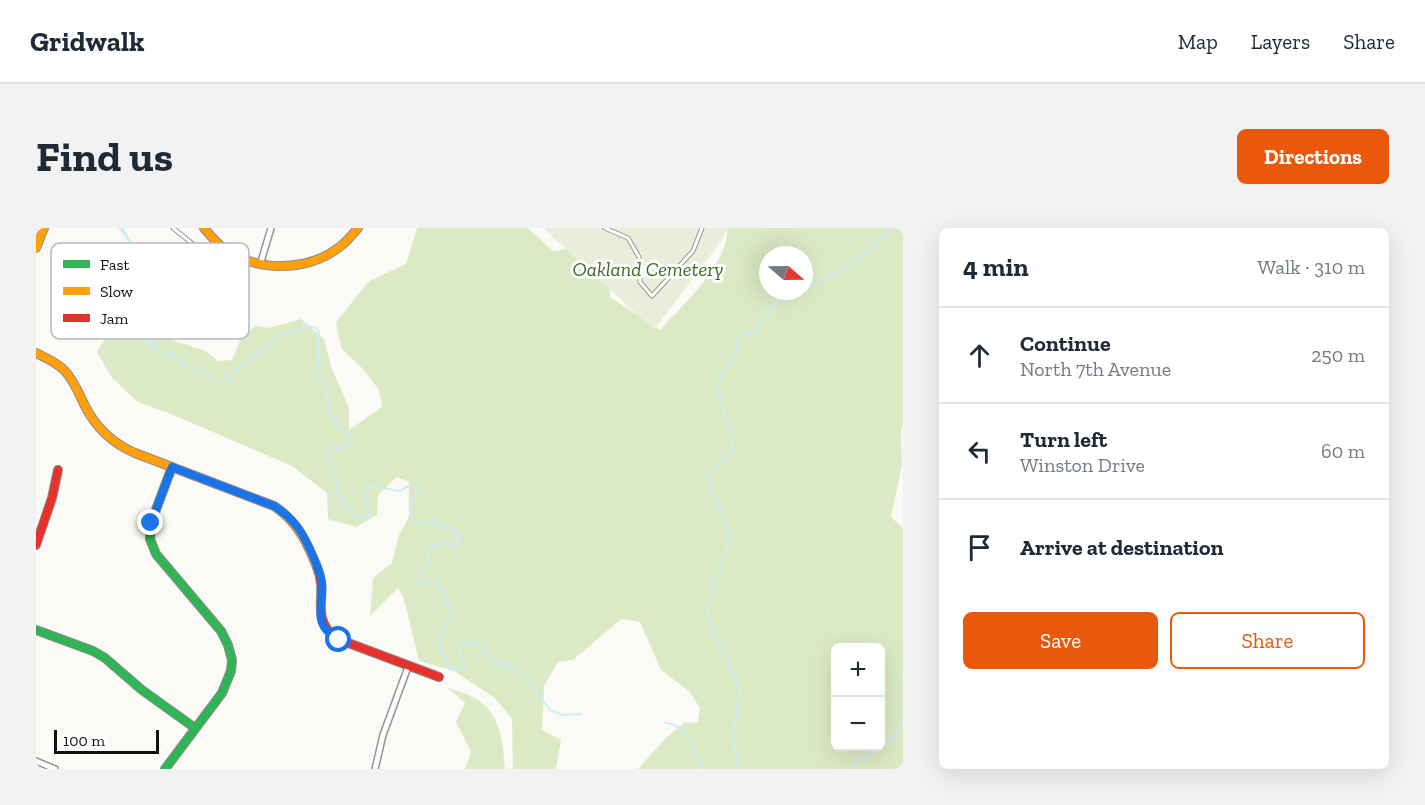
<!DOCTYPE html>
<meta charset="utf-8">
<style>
body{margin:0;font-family:"Zilla Slab",serif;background:#f2f2f3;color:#1f2937}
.controls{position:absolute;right:18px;bottom:18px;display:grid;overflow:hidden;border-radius:9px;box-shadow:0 6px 24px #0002}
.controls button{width:54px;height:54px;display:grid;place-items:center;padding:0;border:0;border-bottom:2px solid #e0e1e3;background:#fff;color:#1f2937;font:30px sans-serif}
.compass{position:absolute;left:723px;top:18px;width:54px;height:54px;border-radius:50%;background:#fff;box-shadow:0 6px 24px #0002;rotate:110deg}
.scale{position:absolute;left:18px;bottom:15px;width:105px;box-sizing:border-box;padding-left:6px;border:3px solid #111;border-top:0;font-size:16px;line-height:21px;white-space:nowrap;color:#111;-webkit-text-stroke:4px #fff;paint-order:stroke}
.stop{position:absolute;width:18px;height:18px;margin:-14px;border:4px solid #1a73e8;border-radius:50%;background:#fff}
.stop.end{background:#1a73e8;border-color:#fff;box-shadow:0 2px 6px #0008}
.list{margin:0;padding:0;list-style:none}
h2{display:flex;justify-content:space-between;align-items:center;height:78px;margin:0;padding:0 24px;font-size:26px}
h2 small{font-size:20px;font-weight:400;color:#747a83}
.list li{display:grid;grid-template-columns:39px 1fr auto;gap:18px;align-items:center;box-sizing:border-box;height:96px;padding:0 24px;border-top:2px solid #e0e1e3}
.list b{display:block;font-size:22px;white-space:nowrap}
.list p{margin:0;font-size:20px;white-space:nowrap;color:#747a83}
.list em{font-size:20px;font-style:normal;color:#747a83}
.actions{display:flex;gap:12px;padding:18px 24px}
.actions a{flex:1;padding:14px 0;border:2px solid #ea580c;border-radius:9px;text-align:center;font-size:21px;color:#ea580c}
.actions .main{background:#ea580c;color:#fff}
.icon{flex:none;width:33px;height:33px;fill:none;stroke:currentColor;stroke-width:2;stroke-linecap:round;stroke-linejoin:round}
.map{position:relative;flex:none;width:867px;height:541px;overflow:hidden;border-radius:9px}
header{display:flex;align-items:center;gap:36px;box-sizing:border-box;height:84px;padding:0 30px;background:#fff;border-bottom:2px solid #e0e1e3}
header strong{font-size:28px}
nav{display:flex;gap:33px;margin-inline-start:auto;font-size:21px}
.intro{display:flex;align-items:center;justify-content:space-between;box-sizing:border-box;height:144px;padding:0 36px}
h1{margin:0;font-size:42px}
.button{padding:15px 27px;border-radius:9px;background:#ea580c;color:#fff;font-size:21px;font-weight:700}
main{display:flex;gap:36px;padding:0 36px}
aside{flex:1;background:#fff;border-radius:9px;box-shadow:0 6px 24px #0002}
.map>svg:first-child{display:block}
</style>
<header>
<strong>Gridwalk</strong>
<nav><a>Map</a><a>Layers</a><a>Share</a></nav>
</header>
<div class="intro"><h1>Find us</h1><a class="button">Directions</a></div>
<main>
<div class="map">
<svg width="867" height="541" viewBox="0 0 867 541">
<rect width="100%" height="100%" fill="#fcfaf7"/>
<g fill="#dce9c5" fill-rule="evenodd">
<path d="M381,0H492L517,23L558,17L576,37L574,69L624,102C646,78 694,34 691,0H867V198L865,200L866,237L855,289L867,300V541H602L630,510L648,495L662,494L664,480L653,463L625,442L604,394L585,391L537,432L522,434L508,458L506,502L525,512L520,541H477L476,491L459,470L418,443L383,433L368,371L362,360L334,388L337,350L356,335L362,309L373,289V254L361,249L342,267L341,287L320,299L292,291L291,265L256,238L135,186L102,174L76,150L61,124L78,96L110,88L124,108L170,123L182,133L196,132L204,112L219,98L233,100L265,91L288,111L296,141L313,180V202L346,179L343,162L327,141L305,120L300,94L333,53L370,36ZM732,27H768V63H732ZM800,419H844V518H800Z"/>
<path d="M411,459C421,463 433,466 442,472C465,487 467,516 469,541H429L435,524L420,494L429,475Z"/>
</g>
<polygon fill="#ebeddb" points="507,0 691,0 686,12 618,102"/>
<path fill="#cdedf6" d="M82,0H87L104,27L97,61L102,84L109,104L123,122L138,127L154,138H161V141C148,140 143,131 132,127C99,114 90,90 94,56C96,47 99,37 97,28C95,18 89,7 82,0Z"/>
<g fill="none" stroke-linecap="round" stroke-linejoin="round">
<g stroke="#cdedf6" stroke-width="2">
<path d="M768,61C798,45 833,28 855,0"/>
<path d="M159,140L184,156L246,105L261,104L269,97L280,100L283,104L282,144L289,155L293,181L300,197L310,204L314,210L311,217L305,221L296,219C286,232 295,237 299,250C301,255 301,260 302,265C305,275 315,285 324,291L331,289L334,284C331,273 325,267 334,258L364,263C371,259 373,255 380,260V265L374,276L375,291L383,296L397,294L420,302L422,313L419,319L411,315L395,318L391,327L394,334C389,341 381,345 384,354L389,356L396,353L401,354L416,385L415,390C396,407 402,418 412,439C419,442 423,444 429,438L423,425L424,415L436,414L448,418L452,430L460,435L476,440L493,452L514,482L527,487L545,486"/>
<polyline points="679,240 696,223 696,210 680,156 700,126 702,108 721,102 737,76 764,63"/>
<polyline points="675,244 670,249 677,264"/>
<path d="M679,270C691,296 698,311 685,338"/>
<polyline points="683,343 676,358 671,387 704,462 698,505"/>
<path d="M629,495C651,496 658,521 663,539L668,541"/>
<polyline points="698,510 701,541"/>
<polyline points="811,541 857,510 867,495"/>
</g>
<defs>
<g id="lane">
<polyline points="137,0 168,25 197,55"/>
<polyline points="569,0 592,10 603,29 604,54 616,68 657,23 666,0"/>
</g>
<g id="street">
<polyline points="224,37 235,0"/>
<polyline points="0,533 19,541"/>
<polyline points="339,541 347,507 372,439"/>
</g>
<g id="fast">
<polyline points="0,402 57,423 69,430 106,462 159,500"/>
<polyline points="129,541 186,465 195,443 196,432 192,417 185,403 120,326 114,311 115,295 136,239"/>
</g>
<g id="slow">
<path d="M168,0C173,6 178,12 184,17C218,45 272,45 306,17C312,12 317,6 322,0"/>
<polyline points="0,20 8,0"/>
<path d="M0,125C10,130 20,134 28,142C38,152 43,166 49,178C60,200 76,215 99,225L238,278C261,293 271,314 281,339"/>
</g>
<g id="jam">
<polyline points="0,317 16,270 22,242"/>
<path d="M281,339C293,368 273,386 299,410L403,449"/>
</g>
</defs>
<use href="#lane" stroke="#979695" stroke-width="5"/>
<use href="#street" stroke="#979695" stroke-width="8"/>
<use href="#fast" stroke="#8d8d8b" stroke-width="10"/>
<use href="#slow" stroke="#8d8d8b" stroke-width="10"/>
<use href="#jam" stroke="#8d8d8b" stroke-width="10"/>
<use href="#lane" stroke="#fffefe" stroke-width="3"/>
<use href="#street" stroke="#fffefe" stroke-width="5"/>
<use href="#fast" stroke="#30b455" stroke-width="8"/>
<use href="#slow" stroke="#ff9f0a" stroke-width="8"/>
<use href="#jam" stroke="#e5322d" stroke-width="8"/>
</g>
<polygon fill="#8a8886" points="139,18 146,23 139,33 131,28"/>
<polygon fill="#706f6d" points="154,50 165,53 162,57 151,54"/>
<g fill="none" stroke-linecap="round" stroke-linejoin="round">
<path stroke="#1a73e8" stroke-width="8" d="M115,295L136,239L238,278C261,292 269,309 279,333C282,340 285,347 286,355C289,379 273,395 303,412"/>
</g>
<g text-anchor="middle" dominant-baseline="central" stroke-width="6" stroke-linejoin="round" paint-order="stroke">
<g font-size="20" font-style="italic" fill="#3a6920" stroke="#fff">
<text x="612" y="41">Oakland Cemetery</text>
</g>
</g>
<rect x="15" y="15" width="198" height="96" rx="9" fill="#fff" stroke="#b8b8b8" stroke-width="1.5"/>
<rect x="27" y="32" width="27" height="8" fill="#30b455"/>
<rect x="27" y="59" width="27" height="8" fill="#ff9f0a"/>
<rect x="27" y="86" width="27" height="8" fill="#e5322d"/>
<g font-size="16" fill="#111">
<text x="64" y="42">Fast</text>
<text x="64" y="69">Slow</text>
<text x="64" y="96">Jam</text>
</g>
</svg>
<div class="controls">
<button>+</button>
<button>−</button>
</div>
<svg class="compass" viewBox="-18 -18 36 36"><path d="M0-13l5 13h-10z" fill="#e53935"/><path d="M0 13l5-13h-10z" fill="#747a83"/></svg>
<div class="scale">100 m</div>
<div class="stop" style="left:303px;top:412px"></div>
<div class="stop end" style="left:115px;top:295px"></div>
</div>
<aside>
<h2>4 min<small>Walk · 310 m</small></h2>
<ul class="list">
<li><svg class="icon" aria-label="ahead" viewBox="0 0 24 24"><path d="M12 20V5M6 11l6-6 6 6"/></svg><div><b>Continue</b><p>North 7th Avenue</p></div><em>250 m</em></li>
<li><svg class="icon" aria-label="left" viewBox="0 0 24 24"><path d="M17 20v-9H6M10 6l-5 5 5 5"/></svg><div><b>Turn left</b><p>Winston Drive</p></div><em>60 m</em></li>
<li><svg class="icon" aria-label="arrive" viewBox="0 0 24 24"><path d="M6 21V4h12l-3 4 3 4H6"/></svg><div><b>Arrive at destination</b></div></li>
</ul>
<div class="actions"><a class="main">Save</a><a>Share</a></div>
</aside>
</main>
